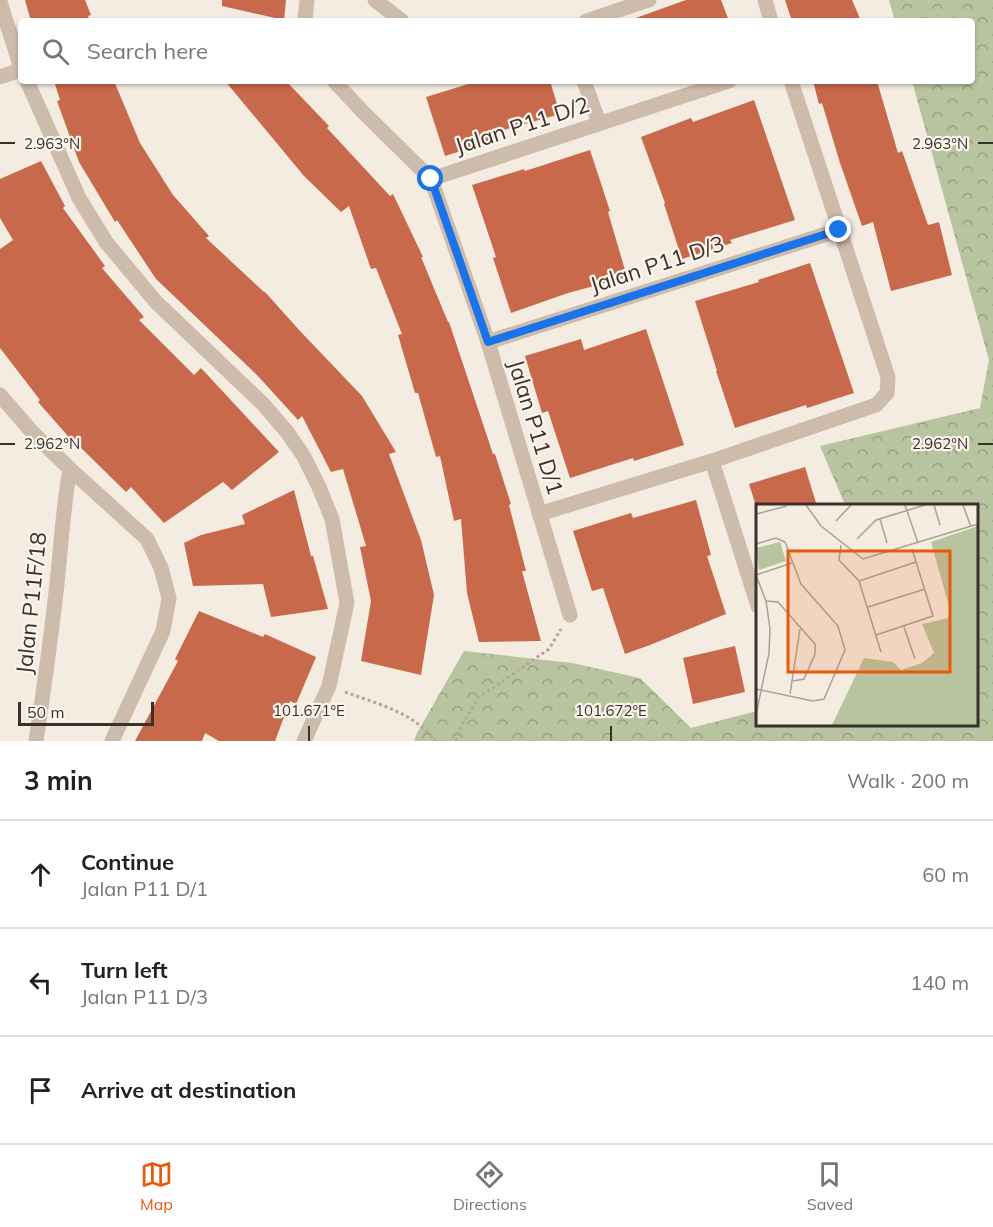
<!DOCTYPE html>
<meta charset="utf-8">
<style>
body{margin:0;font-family:Mulish,sans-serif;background:#f2f2f2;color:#222}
.scale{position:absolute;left:18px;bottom:15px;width:136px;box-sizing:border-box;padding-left:6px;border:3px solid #3b302b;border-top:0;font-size:16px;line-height:21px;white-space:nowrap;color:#3b302b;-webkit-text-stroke:4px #fbf5ee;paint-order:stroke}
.stop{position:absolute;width:18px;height:18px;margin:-14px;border:4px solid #1a73e8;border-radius:50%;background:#fff}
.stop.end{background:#1a73e8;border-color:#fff;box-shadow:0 2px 6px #0008}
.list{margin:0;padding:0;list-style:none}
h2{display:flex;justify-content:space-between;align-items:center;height:78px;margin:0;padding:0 24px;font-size:26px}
h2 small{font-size:20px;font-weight:400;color:#767676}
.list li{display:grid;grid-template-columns:39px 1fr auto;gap:18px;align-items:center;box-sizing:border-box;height:108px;padding:0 24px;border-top:2px solid #e0e0e0}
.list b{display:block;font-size:22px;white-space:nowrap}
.list p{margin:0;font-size:20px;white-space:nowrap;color:#767676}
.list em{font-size:20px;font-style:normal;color:#767676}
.icon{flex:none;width:33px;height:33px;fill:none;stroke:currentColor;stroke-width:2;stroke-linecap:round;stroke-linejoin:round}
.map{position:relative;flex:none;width:993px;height:741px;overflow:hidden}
.search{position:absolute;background:#fff;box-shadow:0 2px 4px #0004;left:18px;right:18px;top:18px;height:66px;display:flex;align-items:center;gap:15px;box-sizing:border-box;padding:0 21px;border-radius:6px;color:#767676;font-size:22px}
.sheet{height:402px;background:#fff}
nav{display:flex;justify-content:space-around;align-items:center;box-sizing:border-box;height:84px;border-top:2px solid #e0e0e0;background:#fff;font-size:16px;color:#767676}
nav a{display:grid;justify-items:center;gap:3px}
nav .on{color:#ea580c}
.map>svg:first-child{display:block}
</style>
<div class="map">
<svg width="993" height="741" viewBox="0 0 993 741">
<defs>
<pattern id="park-crowns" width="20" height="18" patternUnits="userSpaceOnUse" patternTransform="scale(1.5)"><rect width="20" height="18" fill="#b8c4a0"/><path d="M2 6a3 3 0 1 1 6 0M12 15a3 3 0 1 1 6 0" fill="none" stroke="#97a083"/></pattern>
</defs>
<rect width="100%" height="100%" fill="#f4ebe1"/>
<polygon fill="url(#park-crowns)" points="889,0 993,0 993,741 414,741 417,733 464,651 572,663 640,678 691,728 757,711 758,724 976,724 976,506 845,505 820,446 980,408 989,360 912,81 972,81 972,21 895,21"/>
<g fill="#c8694b">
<polygon points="25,0 85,0 91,15 88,16 90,21 31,21"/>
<polygon points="222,0 286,0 284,20 222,6"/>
<polygon points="686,0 721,0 729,21 634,21 633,19"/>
<polygon points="785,0 852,0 861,21 792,21"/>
<polygon points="54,81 114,81 140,143 173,195 209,236 206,238 264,292 265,292 300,331 362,396 396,452 389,454 421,540 434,595 421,675 361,661 371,601 360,547 366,546 343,469 331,472 302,416 298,420 257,375 156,279 117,220 115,222 79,162 57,101 60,100"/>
<polygon points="225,81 286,81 329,126 327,128 390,196 393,194 423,257 421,257 448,322 449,322 493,454 495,454 511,504 509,505 526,571 522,571 541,641 479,642 467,593 461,519 454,521 440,456 436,457 418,393 415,393 398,335 402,334 376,268 371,269 349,206 341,212 304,176"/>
<polygon points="478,81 550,81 560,114 497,132 499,139 445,156 426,97"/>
<polygon points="813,81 877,81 898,153 902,151 928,225 939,222 952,275 891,291 873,222 862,226 840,163 822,103 819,104"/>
<polygon points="754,100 795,220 730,240 732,243 682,259 664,204 665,203 641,137 691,118 693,122"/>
<polygon points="590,150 610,211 608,212 627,277 568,293 511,313 493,258 496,257 472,185 524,169 525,171"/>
<polygon points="41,161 65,206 63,208 105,266 102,268 144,317 139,320 194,375 201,368 279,452 232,490 223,482 164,523 131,487 126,492 76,443 75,444 38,402 40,400 0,348 0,249 13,240 0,218 0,179"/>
<polygon points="810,263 854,393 807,408 806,405 735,428 716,371 717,371 695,301 759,282 758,280"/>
<polygon points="646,329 684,445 634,461 633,458 570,478 548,411 542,413 525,356 581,339 584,350"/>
<polygon points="805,467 817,506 756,506 749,484"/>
<polygon points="294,490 311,556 313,556 328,609 271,617 263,584 193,586 184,543 201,535 245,524 242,515"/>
<polygon points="696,500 711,555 707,556 726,614 650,645 625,654 603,588 592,591 573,531 631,513 633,518"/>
<polygon points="199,611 263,637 265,634 316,657 296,704 290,701 275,741 219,741 205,733 202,741 135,741 178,661 175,659"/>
<polygon points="735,646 745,692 693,704 683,658"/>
</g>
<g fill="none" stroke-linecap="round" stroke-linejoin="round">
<g stroke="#b9a596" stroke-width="3" stroke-dasharray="3 3" stroke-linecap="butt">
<path d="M345,692C377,704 414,712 435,741"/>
<polyline points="456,741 458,732 478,698 549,649 561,629"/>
</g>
<g stroke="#cdbbac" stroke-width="15">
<polyline points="375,0 402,21"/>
<polyline points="765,0 771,21"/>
<polyline points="0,2 21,68"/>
<polyline points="305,21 307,0"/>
<polyline points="586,21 649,0"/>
<polyline points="0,77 21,70"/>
<polyline points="27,81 79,198 106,242 156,302 263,404 287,432 303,455 319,487 332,519 347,603 329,686 304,741"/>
<polyline points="334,81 363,112 431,179 488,342 570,615"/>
<polyline points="584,81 599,123"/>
<polyline points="431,179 729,81"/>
<polyline points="488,342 839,230"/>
<polyline points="0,395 33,433 70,469 147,539 161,568 169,598 163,631 112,741"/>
<polyline points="712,461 758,606"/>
<polyline points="539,514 712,461 876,405 887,393 888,377 791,81"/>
<path d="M36,741C44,689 51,637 57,584C61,546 63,507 70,469"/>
</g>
</g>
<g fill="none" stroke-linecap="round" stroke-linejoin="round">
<polyline stroke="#1a73e8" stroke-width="8" points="431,179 488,342 839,230"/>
</g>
<path fill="none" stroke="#3b302b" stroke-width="2" d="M0,143H15M978,143H993M0,444H15M978,444H993M309,726V741M611,726V741"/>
<g text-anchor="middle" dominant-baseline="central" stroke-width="4.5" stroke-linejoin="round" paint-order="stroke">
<g font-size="22" fill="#3b302b" stroke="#fbf5ee">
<text transform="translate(522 125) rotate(-18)">Jalan P11 D/2</text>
<text transform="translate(657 264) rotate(-18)">Jalan P11 D/3</text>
<text transform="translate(536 427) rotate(73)">Jalan P11 D/1</text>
<text transform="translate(31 603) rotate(-84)">Jalan P11F/18</text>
</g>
</g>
<g transform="translate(756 504)">
<rect width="222" height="222" fill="#f4ebe1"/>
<path d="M222,22V221H76L108,154L137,158L145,166L166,159L178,149L166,120L192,114L194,106L175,38ZM24,38L30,57L3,66L0,44Z" fill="#b8c4a0"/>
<path fill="none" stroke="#aaa098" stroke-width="1.5" d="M50,1L65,22L107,55L222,20M149,1L162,39M178,1L184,21M207,1L215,23M0,10L31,2M124,15L131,39M80,17L95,1M101,35L120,16L169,1M0,40L20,34L29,38L45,80L82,122L89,146L68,195L57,197L0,185M85,41L83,56L103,77L125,148M0,71L10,97L14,125L13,149L0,211M0,71L36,59M103,77L160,58M10,97L22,98L59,140V150L48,175L37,177M112,103L169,85M148,123L159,155M120,131L177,112L156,45M34,190L44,125"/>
<path fill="#e8590c" fill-opacity="0.15" stroke="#e8590c" stroke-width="3" d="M32,47H194V168H32Z"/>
<rect width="222" height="222" fill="none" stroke="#3b302b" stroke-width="3"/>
</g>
<g font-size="15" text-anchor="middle" fill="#3b302b" stroke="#fbf5ee" stroke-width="4.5" stroke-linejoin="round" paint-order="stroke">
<text x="52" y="149">2.963°N</text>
<text x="940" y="149">2.963°N</text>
<text x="52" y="449">2.962°N</text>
<text x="940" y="449">2.962°N</text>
<text x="309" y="716">101.671°E</text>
<text x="611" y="716">101.672°E</text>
</g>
</svg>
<div class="scale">50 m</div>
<div class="stop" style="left:431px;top:179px"></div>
<div class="stop end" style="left:839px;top:230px"></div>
<div class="search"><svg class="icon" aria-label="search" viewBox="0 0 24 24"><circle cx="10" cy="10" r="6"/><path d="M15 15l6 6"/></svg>Search here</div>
</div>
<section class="sheet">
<h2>3 min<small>Walk · 200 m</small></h2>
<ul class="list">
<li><svg class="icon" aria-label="ahead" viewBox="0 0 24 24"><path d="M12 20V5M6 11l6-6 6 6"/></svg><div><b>Continue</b><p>Jalan P11 D/1</p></div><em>60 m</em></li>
<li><svg class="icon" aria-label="left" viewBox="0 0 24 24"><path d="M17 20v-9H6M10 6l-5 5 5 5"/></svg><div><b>Turn left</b><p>Jalan P11 D/3</p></div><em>140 m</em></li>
<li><svg class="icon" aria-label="arrive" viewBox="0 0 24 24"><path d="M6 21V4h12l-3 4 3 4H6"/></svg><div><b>Arrive at destination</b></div></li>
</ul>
</section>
<nav>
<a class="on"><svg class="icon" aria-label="map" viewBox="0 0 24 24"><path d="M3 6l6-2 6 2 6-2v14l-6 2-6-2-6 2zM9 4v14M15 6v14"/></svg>Map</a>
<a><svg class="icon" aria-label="directions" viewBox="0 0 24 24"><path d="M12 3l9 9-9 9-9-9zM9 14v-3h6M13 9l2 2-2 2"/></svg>Directions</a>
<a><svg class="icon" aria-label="saved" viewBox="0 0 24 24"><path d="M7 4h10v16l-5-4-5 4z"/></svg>Saved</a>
</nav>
